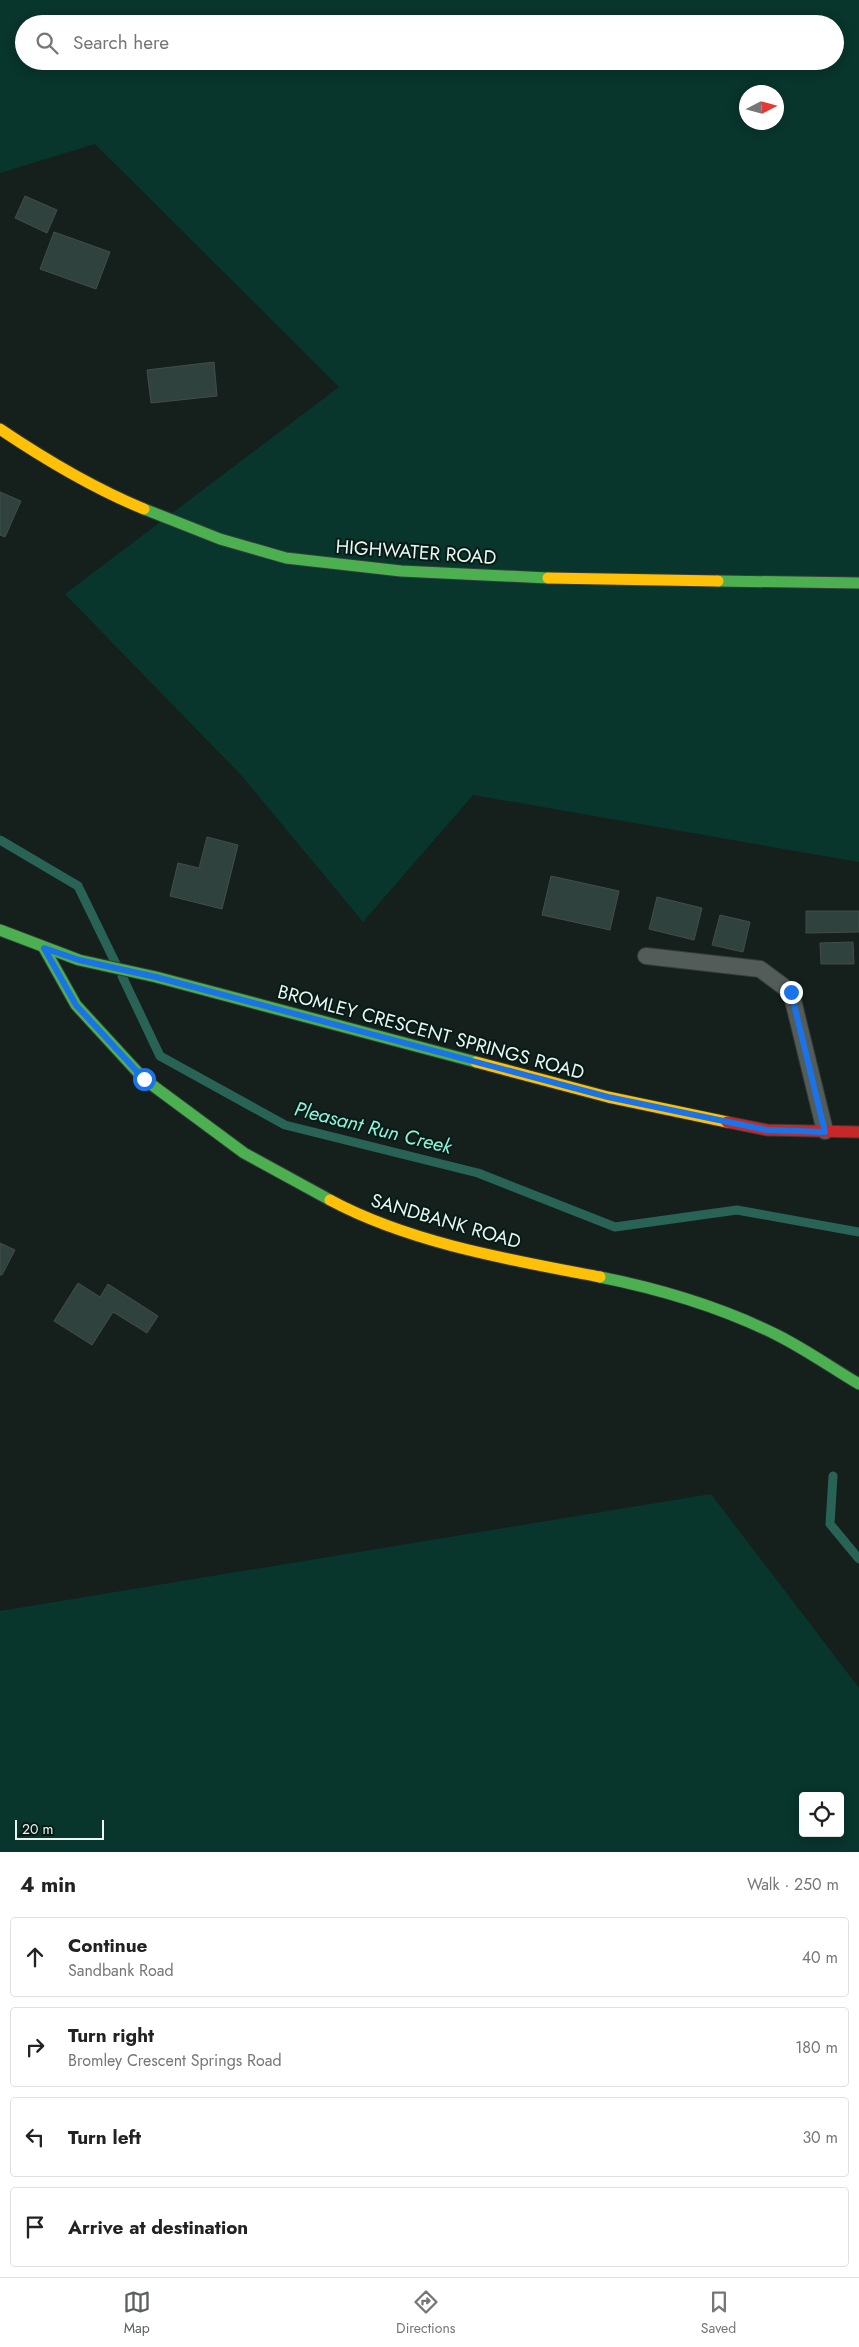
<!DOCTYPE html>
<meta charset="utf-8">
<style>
body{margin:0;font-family:Jost,sans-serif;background:#f2f2f2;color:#222}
.controls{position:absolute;right:15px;bottom:15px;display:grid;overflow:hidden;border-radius:5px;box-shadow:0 2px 12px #0003}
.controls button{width:45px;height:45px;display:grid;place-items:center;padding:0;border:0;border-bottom:1px solid #e0e0e0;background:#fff;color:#222;font:25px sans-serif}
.compass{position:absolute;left:739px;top:85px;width:45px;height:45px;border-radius:50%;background:#fff;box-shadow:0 2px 12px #0003;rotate:84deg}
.scale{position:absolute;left:15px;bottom:12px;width:89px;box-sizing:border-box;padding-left:5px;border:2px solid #eaf6f2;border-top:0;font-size:14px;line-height:18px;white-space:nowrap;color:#eaf6f2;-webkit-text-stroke:4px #071b16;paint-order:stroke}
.stop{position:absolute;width:15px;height:15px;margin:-11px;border:4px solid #1a73e8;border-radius:50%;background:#fff}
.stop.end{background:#1a73e8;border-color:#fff;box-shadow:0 1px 5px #0008}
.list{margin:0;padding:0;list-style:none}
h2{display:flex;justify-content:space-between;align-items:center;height:65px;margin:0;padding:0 20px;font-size:21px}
h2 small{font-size:16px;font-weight:400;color:#767676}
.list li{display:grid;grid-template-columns:32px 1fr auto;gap:15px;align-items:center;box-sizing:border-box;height:80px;margin:0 10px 10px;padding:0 10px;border:1px solid #e0e0e0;border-radius:5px}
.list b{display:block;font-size:19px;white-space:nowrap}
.list p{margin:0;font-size:16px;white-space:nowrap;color:#767676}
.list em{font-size:16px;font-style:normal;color:#767676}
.icon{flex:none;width:28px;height:28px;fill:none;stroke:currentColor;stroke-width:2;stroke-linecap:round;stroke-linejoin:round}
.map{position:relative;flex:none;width:859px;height:1852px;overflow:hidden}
.search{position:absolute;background:#fff;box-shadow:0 2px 12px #0003;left:15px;right:15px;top:15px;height:55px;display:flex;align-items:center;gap:12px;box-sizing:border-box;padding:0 18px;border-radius:28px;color:#767676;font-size:19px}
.sheet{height:425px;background:#fff}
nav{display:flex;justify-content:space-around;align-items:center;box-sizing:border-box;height:70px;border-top:1px solid #e0e0e0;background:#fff;font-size:14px;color:#767676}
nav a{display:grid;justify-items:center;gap:2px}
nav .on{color:#5a605e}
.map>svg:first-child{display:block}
</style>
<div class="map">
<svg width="859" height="1852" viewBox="0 0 859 1852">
<rect width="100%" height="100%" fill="#15201d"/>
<g fill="#08352c" fill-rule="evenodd">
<path d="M0,0H859V862L473,795L363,922L240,774L65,594L339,387L95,144L0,173ZM24,24H835V61H24ZM746,92H776V122H746Z"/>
<path d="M711,1494L859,1688V1852H0V1611ZM803,1796H840V1833H803Z"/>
</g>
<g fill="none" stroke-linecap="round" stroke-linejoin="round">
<g stroke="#296355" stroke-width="9">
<polyline points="0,840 78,886 116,964"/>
<polyline points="122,976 160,1056 285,1125 478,1173 615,1227 737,1210 859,1232"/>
<polyline points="833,1476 830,1524 859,1559"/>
</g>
</g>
<g fill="#2f423e" stroke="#434d4a">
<polygon points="25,196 57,210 47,233 15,218"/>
<polygon points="54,232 110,252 96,289 40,269"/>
<polygon points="214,362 217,396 151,403 147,370"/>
<polygon points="0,492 21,501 5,537 0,535"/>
<polygon points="207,837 238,845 222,909 170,896 178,863 199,868"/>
<polygon points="551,876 619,891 610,930 542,915"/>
<polygon points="657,897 702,908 694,940 649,929"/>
<polygon points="806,911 859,911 859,932 806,933"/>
<polygon points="720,915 750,922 743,952 712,945"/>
<polygon points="853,942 854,964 821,964 820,943"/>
<polygon points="0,1243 15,1250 2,1275 0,1275"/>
<polygon points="78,1283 100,1297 108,1284 158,1316 147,1333 113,1312 92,1345 54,1321"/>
</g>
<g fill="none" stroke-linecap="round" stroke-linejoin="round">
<defs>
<polyline id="lane" points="646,956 760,969 791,992 825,1131"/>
<g id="fast">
<polyline points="144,509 220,539 286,558 401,571 548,578"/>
<polyline points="718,581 859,583"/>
<polyline points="0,930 79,960 156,977 476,1062"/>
<polyline points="44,948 76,1005 144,1079 244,1153 330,1200"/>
<path d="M600,1277C660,1289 721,1307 777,1335C805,1349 832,1368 859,1384"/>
</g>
<g id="slow">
<path d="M0,429C46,460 93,488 144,509"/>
<polyline points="548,578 718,581"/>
<polyline points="476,1062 608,1097 727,1122"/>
<path d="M330,1200C410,1243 511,1260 600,1277"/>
</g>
<polyline id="jam" points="727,1122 767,1130 859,1132"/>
</defs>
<use href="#lane" stroke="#343c3a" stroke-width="18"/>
<use href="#fast" stroke="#343c3a" stroke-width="13"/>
<use href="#slow" stroke="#343c3a" stroke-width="13"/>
<use href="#jam" stroke="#343c3a" stroke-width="13"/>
<use href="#lane" stroke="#535c58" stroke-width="16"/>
<use href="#fast" stroke="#4caf50" stroke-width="11"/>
<use href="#slow" stroke="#ffc107" stroke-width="11"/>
<use href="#jam" stroke="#c62828" stroke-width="11"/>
</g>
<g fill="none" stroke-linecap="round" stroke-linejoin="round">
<polyline stroke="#1a73e8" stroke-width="6" points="144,1079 76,1005 44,948 79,960 156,977 608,1097 767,1130 825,1132 791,992"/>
</g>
<g text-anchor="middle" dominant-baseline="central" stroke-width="4" stroke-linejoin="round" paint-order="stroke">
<g font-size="19" fill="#eaf6f2" stroke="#071b16">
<text transform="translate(416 552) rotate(4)">HIGHWATER ROAD</text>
<text transform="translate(431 1032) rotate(15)">BROMLEY CRESCENT SPRINGS ROAD</text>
<text transform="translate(446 1221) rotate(16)">SANDBANK ROAD</text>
</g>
<g font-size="20" font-style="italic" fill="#91f2d9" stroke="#071b16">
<text transform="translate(373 1128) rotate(14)">Pleasant Run Creek</text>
</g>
</g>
</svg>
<div class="controls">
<button><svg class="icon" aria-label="locate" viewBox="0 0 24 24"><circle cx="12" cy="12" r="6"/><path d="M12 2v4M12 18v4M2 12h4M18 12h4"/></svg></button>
</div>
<svg class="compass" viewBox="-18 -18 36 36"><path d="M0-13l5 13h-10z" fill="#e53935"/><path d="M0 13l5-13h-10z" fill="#767676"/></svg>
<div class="scale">20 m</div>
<div class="stop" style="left:144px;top:1079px"></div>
<div class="stop end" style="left:791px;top:992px"></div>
<div class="search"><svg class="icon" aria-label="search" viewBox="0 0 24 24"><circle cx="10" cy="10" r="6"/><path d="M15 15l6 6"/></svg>Search here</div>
</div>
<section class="sheet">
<h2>4 min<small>Walk · 250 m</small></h2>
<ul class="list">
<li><svg class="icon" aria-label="ahead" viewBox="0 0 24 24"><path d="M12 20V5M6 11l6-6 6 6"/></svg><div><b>Continue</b><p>Sandbank Road</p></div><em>40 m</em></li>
<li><svg class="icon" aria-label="right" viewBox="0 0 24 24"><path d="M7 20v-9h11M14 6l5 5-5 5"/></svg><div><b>Turn right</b><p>Bromley Crescent Springs Road</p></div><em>180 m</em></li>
<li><svg class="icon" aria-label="left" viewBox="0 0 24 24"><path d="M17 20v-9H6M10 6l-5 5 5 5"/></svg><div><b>Turn left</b></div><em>30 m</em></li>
<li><svg class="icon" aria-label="arrive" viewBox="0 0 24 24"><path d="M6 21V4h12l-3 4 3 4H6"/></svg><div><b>Arrive at destination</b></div></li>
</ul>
</section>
<nav>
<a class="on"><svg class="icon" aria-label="map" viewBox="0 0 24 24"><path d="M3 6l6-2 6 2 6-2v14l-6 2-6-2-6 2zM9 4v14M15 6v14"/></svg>Map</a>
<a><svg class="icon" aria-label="directions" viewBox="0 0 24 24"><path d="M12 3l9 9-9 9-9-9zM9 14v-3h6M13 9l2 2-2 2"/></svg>Directions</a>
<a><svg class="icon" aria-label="saved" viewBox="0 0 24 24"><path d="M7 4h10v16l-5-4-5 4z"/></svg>Saved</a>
</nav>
